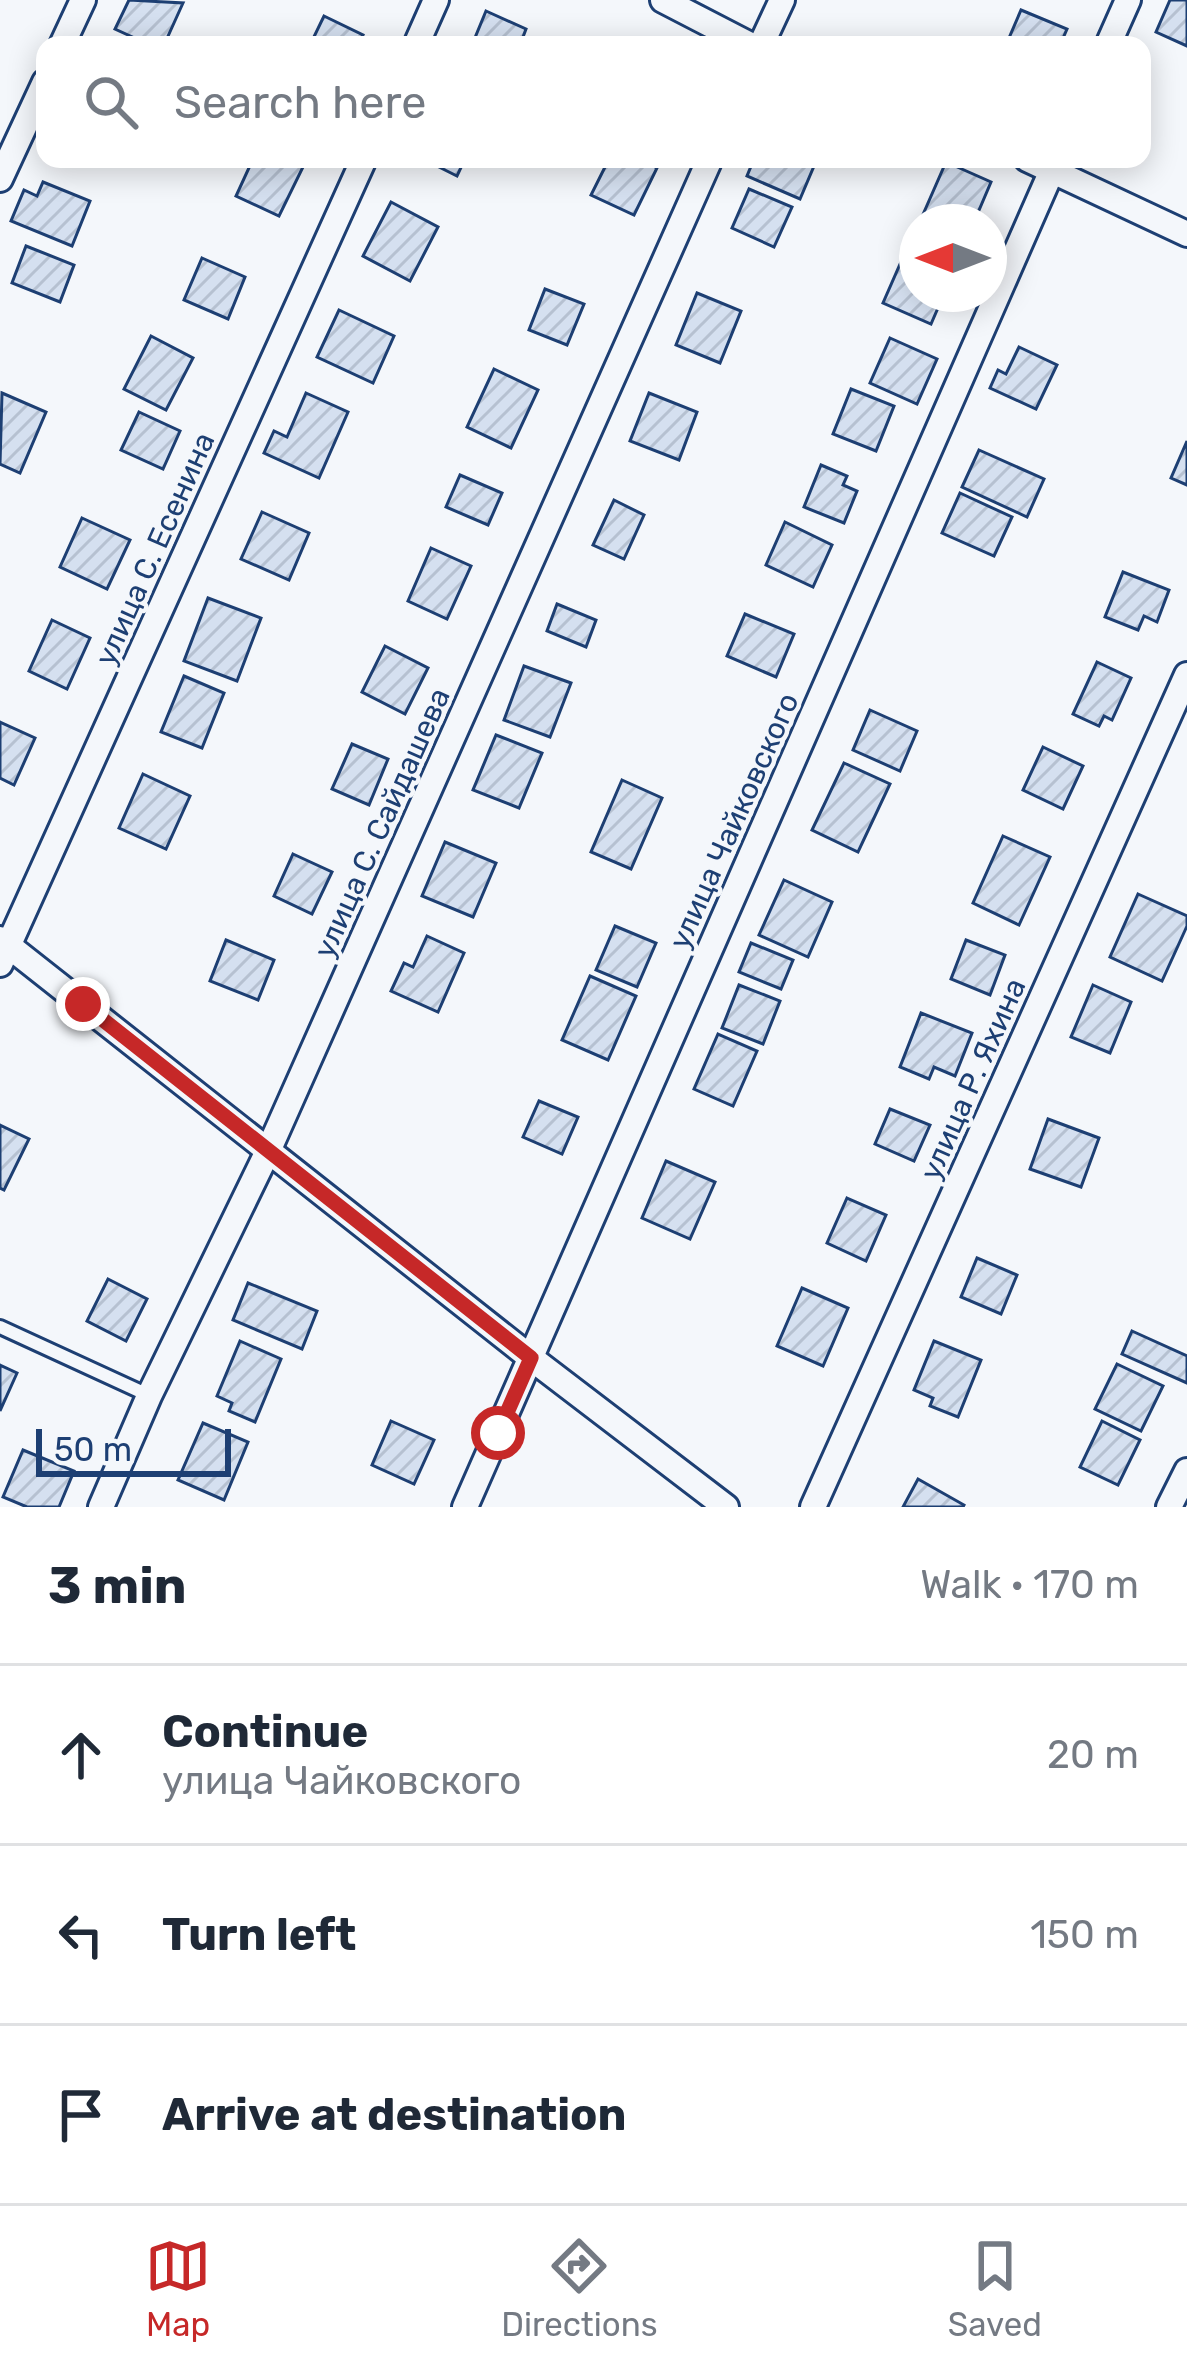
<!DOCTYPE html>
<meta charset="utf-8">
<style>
body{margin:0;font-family:Rubik,sans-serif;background:#f6f6f7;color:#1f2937}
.compass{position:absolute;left:899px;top:204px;width:108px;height:108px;border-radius:50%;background:#fff;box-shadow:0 6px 30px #0003;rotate:270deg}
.scale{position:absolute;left:36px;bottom:30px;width:195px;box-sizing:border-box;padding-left:12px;border:6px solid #1d3f73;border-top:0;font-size:33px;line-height:42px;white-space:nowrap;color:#1d3f73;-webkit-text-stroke:9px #f4f7fb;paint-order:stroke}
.stop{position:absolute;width:36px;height:36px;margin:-27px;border:9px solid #c62828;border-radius:50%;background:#fff}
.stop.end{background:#c62828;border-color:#fff;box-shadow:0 3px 12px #0008}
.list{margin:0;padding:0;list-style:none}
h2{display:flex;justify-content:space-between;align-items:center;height:156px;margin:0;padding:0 48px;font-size:51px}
h2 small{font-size:39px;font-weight:400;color:#747a83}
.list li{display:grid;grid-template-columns:78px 1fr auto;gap:36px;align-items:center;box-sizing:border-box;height:180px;padding:0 48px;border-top:3px solid #e0e1e3}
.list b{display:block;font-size:45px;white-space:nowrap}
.list p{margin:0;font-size:39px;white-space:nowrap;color:#747a83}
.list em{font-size:39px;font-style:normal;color:#747a83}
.icon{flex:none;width:66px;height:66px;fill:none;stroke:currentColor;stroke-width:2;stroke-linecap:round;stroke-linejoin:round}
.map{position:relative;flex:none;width:1187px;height:1507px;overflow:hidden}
.search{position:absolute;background:#fff;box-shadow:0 6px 30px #0003;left:36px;right:36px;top:36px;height:132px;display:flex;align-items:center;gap:30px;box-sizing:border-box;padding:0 42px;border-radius:24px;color:#747a83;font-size:45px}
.sheet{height:696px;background:#fff}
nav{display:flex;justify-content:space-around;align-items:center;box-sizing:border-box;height:168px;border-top:3px solid #e0e1e3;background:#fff;font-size:33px;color:#747a83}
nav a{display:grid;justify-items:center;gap:6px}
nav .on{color:#c62828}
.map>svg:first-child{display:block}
</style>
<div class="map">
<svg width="1187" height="1507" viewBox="0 0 1187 1507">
<defs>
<pattern id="building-hatch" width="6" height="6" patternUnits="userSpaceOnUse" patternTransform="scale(3)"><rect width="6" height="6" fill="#d5e0f0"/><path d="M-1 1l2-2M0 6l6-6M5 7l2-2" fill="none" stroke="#b6c1d1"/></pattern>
</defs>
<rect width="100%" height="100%" fill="#f4f7fb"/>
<g fill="url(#building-hatch)" stroke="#1d3f73" stroke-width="3">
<polygon points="129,0 183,3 164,45 150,45 115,29"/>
<polygon points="1170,0 1187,0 1187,46 1156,32"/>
<polygon points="1021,10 1067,29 1060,45 1006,45"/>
<polygon points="486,11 526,29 520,45 472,45"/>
<polygon points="324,16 363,35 358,45 310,45"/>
<polygon points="253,159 292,159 304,165 279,216 236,196"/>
<polygon points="423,159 465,159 457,176"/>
<polygon points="609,159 638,159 657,168 634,215 591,195"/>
<polygon points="754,159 817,159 800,199 747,176"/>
<polygon points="946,162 991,182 974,222 921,219"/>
<polygon points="43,182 90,201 72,246 11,221 24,190 37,196"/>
<polygon points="749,189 792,207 774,247 732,228"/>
<polygon points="391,202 438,227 410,281 363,256"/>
<polygon points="26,246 74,265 60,302 12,283"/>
<polygon points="904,255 917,261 917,294 944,294 931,324 883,303"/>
<polygon points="202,258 245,277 228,319 184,300"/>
<polygon points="545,289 584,304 567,345 529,330"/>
<polygon points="697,293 741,311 720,363 676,345"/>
<polygon points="339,310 394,336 373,383 317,357"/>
<polygon points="151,336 193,358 166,410 124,389"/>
<polygon points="890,338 937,359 917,404 870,383"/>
<polygon points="1019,347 1057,365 1036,409 990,388 998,370 1006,374"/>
<polygon points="494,369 538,390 511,448 467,427"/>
<polygon points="851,389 894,406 876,451 833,434"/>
<polygon points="2,393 46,412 20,473 0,464"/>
<polygon points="306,393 348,412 319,478 264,453 274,431 287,437"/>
<polygon points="649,393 697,412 679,460 630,441"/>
<polygon points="139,412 180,431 163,469 121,450"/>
<polygon points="1187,441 1187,485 1171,478"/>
<polygon points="979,450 1044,479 1027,517 962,487"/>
<polygon points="821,465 847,476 843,485 857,491 844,523 804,507"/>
<polygon points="460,475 502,493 488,525 446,507"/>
<polygon points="960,493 1012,517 994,556 942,533"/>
<polygon points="614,500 644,515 624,559 593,545"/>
<polygon points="262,512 309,533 289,580 241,559"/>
<polygon points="82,518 130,540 107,589 60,567"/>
<polygon points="785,522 832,545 813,587 766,565"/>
<polygon points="431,548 471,566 447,619 408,601"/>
<polygon points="1123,572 1169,590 1157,622 1144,616 1138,630 1105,617"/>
<polygon points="208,598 261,618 237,681 184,661"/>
<polygon points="557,604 596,620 586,647 547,631"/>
<polygon points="745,614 794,634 776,677 727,656"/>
<polygon points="52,620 90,638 67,689 29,671"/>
<polygon points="385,646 428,668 405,714 362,692"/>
<polygon points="1097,662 1131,678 1112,720 1104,716 1099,726 1073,714"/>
<polygon points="524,666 571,683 550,737 504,720"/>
<polygon points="184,676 224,693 202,748 161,732"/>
<polygon points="870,710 917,731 900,771 853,750"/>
<polygon points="0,722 35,738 14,785 0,778"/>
<polygon points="496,735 542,753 519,808 473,790"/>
<polygon points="352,744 388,759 369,805 332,789"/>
<polygon points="1043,747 1083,766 1063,809 1023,790"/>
<polygon points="844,763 890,784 858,852 812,830"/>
<polygon points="143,774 190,796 166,849 119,828"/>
<polygon points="622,780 662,798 631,869 591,852"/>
<polygon points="1003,836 1050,857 1019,925 973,903"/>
<polygon points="445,842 496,863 473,917 422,896"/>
<polygon points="293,854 332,872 312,914 274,896"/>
<polygon points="784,880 832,902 808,957 759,935"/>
<polygon points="1138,894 1187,916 1187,926 1162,981 1110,957"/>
<polygon points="615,926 656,943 637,987 596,970"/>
<polygon points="427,936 464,953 438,1012 391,991 404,963 413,967"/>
<polygon points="226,940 274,960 258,1000 210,981"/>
<polygon points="966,940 1005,955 990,995 951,979"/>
<polygon points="751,943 793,960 781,989 739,972"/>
<polygon points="590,976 636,996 608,1060 562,1040"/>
<polygon points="739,985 780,1001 763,1044 722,1028"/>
<polygon points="1093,985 1131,1002 1110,1053 1071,1037"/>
<polygon points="921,1013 972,1033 955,1076 934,1067 929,1079 900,1067"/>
<polygon points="718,1034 757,1051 733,1106 694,1089"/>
<polygon points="539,1101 578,1117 562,1154 523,1137"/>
<polygon points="890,1109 930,1125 914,1161 875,1144"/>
<polygon points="1048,1119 1099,1138 1081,1187 1030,1169"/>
<polygon points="0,1125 29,1139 4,1190 0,1188"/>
<polygon points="666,1161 715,1182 690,1239 642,1218"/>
<polygon points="847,1198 886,1215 866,1261 827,1243"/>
<polygon points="977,1258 1017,1275 1001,1314 961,1297"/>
<polygon points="108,1279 147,1299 126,1341 87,1321"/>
<polygon points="248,1283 317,1311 302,1349 233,1320"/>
<polygon points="802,1288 848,1308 823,1366 777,1346"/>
<polygon points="1132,1331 1187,1356 1187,1383 1122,1354"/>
<polygon points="240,1341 281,1359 255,1422 229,1411 232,1403 217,1396"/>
<polygon points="934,1341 981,1360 958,1417 930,1406 933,1398 914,1390"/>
<polygon points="1117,1364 1163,1386 1141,1431 1095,1409"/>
<polygon points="0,1365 17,1373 0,1411"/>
<polygon points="391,1421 434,1440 414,1484 372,1465"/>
<polygon points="1102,1421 1140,1440 1118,1485 1080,1467"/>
<polygon points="203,1423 248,1442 224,1500 178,1480"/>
<polygon points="23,1450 74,1471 59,1507 27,1507 3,1497"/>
<polygon points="918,1479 964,1505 963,1507 903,1507"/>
</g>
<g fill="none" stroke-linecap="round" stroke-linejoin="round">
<defs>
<polyline id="service" points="0,1327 148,1395"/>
<g id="minor">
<polyline points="663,0 750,45"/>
<polyline points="62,45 83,0"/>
<polyline points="416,45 436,0"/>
<polyline points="761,45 782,0"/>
<polyline points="1108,45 1128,0"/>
<polyline points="1027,159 1187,234"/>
<polyline points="0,179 45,82"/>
<polyline points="0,939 531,1358 726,1507"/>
<polyline points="0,964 364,159"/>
<polyline points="101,1507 149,1396 269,1149 710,159"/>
<polyline points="465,1507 1057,159"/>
<polyline points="813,1507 1187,675"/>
<polyline points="1169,1507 1187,1471"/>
</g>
</defs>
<use href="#service" stroke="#1d3f73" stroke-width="18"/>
<use href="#minor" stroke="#1d3f73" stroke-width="30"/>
<use href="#service" stroke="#f4f7fb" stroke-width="12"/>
<use href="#minor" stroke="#f4f7fb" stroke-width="24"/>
</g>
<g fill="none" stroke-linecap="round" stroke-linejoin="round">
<polyline stroke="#c62828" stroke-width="15" points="83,1004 531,1358 498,1433"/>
</g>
<g text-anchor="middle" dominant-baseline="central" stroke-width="9" stroke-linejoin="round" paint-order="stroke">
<g font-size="30" fill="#1d3f73" stroke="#f4f7fb">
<text transform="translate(155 549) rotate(-66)">улица С. Есенина</text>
<text transform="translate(734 821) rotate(-66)">улица Чайковского</text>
<text transform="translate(382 823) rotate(-66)">улица С. Сайдашева</text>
<text transform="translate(973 1079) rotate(-66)">улица Р. Яхина</text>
</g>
</g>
</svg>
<svg class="compass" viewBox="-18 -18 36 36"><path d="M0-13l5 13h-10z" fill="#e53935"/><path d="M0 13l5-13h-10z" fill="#747a83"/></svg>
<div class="scale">50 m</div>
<div class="stop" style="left:498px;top:1433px"></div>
<div class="stop end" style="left:83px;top:1004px"></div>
<div class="search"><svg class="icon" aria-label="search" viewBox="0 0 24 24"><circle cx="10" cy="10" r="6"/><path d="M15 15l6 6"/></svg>Search here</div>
</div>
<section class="sheet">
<h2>3 min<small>Walk · 170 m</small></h2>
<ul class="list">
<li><svg class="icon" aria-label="ahead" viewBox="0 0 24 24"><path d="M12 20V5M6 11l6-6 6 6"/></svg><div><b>Continue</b><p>улица Чайковского</p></div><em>20 m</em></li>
<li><svg class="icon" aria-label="left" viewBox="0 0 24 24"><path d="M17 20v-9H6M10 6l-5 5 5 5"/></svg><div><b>Turn left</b></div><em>150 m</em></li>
<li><svg class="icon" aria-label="arrive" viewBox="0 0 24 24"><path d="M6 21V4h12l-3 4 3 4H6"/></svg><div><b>Arrive at destination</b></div></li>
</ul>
</section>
<nav>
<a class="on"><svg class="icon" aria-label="map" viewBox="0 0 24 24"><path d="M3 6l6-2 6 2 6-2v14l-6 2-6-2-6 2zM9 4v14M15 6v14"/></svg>Map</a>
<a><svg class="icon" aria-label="directions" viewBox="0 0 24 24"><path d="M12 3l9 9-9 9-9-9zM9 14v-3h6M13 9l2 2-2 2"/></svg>Directions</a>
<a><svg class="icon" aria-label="saved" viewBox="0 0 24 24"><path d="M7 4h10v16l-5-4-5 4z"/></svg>Saved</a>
</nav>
